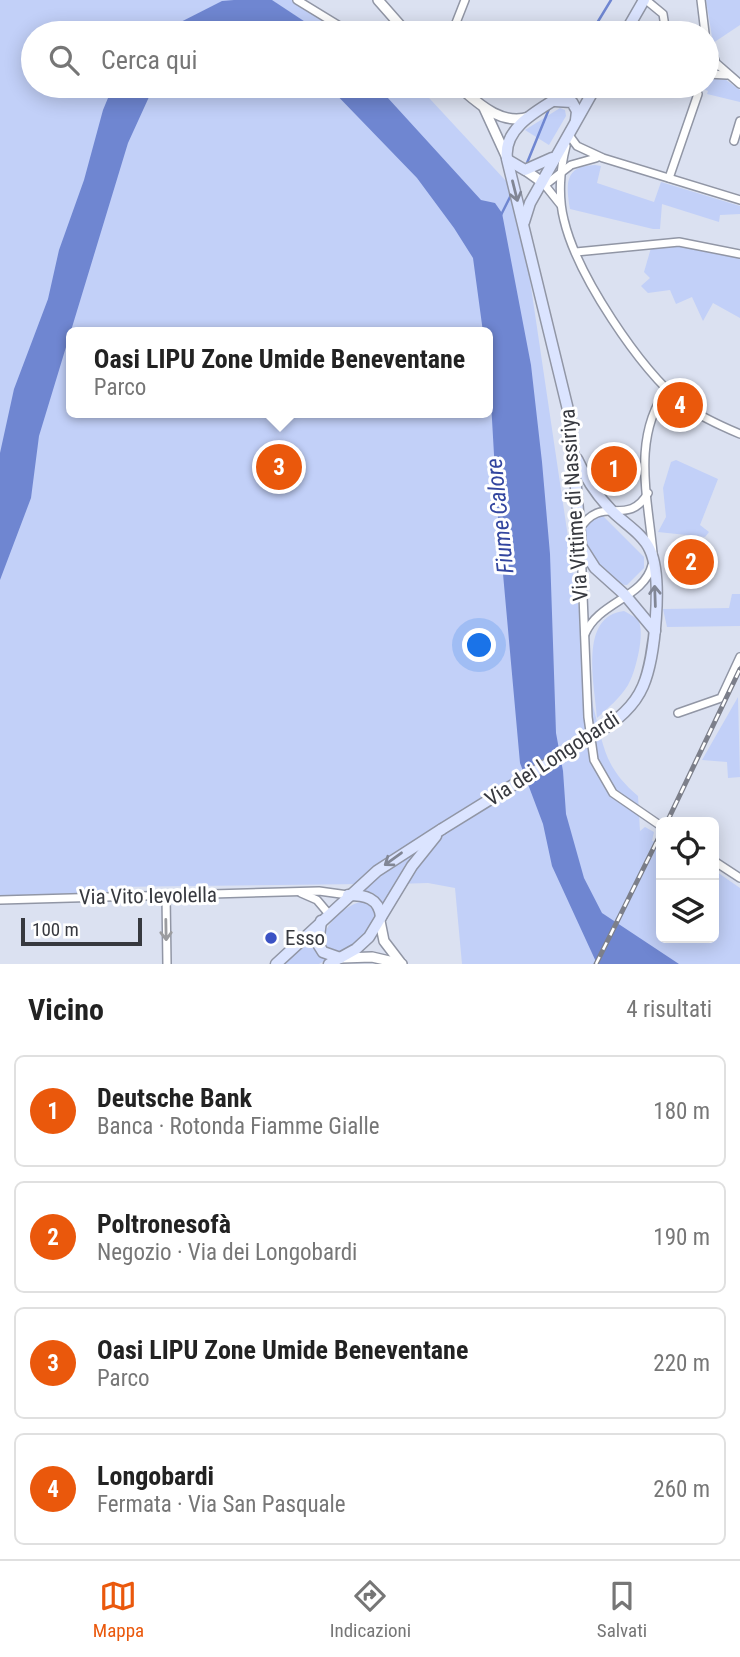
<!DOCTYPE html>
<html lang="it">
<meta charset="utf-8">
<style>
body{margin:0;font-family:"Roboto Condensed",sans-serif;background:#f2f2f2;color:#222}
.controls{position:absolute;right:21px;bottom:21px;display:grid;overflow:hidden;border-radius:10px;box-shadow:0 4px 18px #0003}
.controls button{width:63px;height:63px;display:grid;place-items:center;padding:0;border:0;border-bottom:2px solid #e0e0e0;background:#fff;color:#222;font:35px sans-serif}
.scale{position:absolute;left:21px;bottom:18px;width:121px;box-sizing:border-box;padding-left:7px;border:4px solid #37393f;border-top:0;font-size:19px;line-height:24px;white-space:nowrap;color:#37393f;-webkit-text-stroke:5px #fff;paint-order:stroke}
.you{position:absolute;left:480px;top:646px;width:24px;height:24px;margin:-18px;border:5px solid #fff;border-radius:50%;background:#1a73e8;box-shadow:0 0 0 10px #1a73e833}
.badge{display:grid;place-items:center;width:46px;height:46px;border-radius:50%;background:#ea580c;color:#fff;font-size:23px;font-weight:700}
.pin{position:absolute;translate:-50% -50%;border:4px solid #fff;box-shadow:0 2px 7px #0006}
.popup{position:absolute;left:66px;top:327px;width:427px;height:91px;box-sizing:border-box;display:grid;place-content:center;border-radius:10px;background:#fff;filter:drop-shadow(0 2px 5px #0005);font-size:23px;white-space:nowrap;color:#767676}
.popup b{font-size:26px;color:#222}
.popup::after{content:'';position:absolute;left:50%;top:100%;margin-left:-14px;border:14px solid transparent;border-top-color:#fff}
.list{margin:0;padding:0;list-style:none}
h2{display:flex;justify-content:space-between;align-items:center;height:91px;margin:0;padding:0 28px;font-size:30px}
h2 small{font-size:23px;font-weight:400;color:#767676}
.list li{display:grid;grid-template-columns:46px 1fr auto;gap:21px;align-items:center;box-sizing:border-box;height:112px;margin:0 14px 14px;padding:0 14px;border:2px solid #e0e0e0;border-radius:10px}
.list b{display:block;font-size:26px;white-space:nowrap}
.list p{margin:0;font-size:23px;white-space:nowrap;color:#767676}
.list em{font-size:23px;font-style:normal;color:#767676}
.icon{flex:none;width:38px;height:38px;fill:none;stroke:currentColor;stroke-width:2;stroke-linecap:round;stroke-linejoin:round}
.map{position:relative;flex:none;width:740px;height:964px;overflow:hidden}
.search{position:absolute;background:#fff;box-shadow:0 4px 18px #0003;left:21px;right:21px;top:21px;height:77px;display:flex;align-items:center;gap:18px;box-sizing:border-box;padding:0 24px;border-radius:38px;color:#767676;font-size:26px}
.sheet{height:595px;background:#fff}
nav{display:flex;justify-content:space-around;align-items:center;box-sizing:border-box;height:98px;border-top:2px solid #e0e0e0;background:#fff;font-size:19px;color:#767676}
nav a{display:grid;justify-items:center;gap:4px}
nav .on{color:#ea580c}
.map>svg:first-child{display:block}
</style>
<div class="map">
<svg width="740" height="964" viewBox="0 0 740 964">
<rect width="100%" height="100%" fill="#dbe1f1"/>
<g fill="#c2d0f8" fill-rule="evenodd">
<path d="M0,0H303L355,33H33V86H418L506,181L514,192L527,260L593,706C604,747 604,767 638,796L640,831L645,827L654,832L652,841L661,843V938H714V870L740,888V964H462L455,888L428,883L395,884L383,905L373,893L357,891L365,884L112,887V894L0,896ZM71,332H487V413H71Z"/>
<polygon points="706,0 740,0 740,25 713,43"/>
<polygon points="707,78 726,80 740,90 740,102 707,94 708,91 697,86 707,86"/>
<polygon points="560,108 565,110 566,116 549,145 525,130"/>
<path d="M595,165L601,166L597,183L654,202L661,182L740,206V214L720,215L719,222L662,204L660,229H653L570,209C566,184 564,166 595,165Z"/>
<polygon points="677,244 711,248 740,258 740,318 713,303 703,321 692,297 676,304 670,290 648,293 641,286 650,278 644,272 651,248"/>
<polygon points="676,460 718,479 700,525 709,532 705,537 658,532 666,517 663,488 671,462"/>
<path d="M602,515L644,557V568L627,585C615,586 594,564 589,553C585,544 586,533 585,524Z"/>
<polygon points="732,594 740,594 740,626 667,627 663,609 729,608"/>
<path d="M624,611C629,614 634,616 638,620C646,632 635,674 628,685C620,698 608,708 597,718C595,685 578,616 624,611Z"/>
<polygon points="738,697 740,777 728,778 727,762 702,760"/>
<path d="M367,901L374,905L377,917C365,935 354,953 330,953L323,939C327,921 348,902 367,901Z"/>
<polygon points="314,934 314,945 326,960 319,964 283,964"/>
</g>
<g fill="#6f86d1">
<polygon points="234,0 272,0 322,33 159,33 222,1"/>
<polygon points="113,86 154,86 128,143 39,436 31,498 0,580 0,453 14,389 48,299 59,250 84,180 103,110"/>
<polygon points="328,86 377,86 481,200 495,203 502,213 531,365 542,462 550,554 556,733 563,771 566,814 584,878 602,913 679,964 597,964 552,866 543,824 520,763 497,507 487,332 483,332 473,258 454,228 417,178"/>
</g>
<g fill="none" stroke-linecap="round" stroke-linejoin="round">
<g stroke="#6f86d1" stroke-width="2.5">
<polyline points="591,33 611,0"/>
<polyline points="556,95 560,86"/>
<polyline points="527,163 549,109"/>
<polyline points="501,215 512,193"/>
</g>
<defs>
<g id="minor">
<polyline points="297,0 351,33"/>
<polyline points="646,0 663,14 666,33"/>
<polyline points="701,0 705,33"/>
<polyline points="452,33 465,0"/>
<polyline points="510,33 534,33"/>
<polyline points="707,39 716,63 740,84"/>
<polyline points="707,74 727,75"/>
<polyline points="569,135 577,146 603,158 740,200"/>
<polyline points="734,141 740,121"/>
<path d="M566,146C560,169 558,197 564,220C577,275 639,368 683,404C699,416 721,426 740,434"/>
<polyline points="669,178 698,94"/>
<polyline points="544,184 560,204"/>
<polyline points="545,185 571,165 596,158"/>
<polyline points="576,252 679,242 740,254"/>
<path d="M579,530C602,492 627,529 648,493"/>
<polyline points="581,547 588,717 594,760 613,793 661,826"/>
<path d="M653,553C648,498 631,436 668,388"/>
<path d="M585,634C598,602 644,598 652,565"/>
<polyline points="678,713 721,698 740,657"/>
<polyline points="714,861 740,878"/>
<polyline points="301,893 317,900 328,913"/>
<polyline points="166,895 167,964"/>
<polyline points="0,900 319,891 348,895"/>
</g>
<g id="tertiary">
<polyline points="378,0 407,33"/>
<path d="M458,86C478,103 501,126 529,117"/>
<polyline points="484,108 506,156"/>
<polyline points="525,170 542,182"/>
<polyline points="380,921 384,941 400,962"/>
<polyline points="342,958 372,957 402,964"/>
</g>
<g id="secondary">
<polyline points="625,33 644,0"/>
<path d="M576,86C551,105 502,122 507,159L570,418L581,546L595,568L625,595L655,631"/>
<polyline points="555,101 572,102 577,111 576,120"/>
<polyline points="508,160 525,170 552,158"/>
<polyline points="524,222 530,203 596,86"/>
<path d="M577,459C586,479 597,496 613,512C624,523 644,535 650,550C663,578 655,658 643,686C634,707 617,720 599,732"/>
<path d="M348,895C365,895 379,898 381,917"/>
<polyline points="321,921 318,944 323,952 340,958"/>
<polyline points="276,964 377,871 442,829"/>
<polyline points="329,964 356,949 369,937 412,866 436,836"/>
</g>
</defs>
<use href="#minor" stroke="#9196a5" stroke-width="10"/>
<use href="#tertiary" stroke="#9196a5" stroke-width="12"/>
<use href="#secondary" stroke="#9196a5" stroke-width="13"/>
<use href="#minor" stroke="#fff" stroke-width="7"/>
<use href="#tertiary" stroke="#fff" stroke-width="9"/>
<use href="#secondary" stroke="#dbe4ff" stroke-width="10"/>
<defs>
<g id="rail">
<polyline points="667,822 740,669"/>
<polyline points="596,964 661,833"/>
</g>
</defs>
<use href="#rail" stroke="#7c7f8a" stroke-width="5"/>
<use href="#rail" stroke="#fff" stroke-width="2.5" stroke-dasharray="8" stroke-linecap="butt"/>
<defs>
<polyline id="secondary-bridge" points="442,829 599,732"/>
</defs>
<use href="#secondary-bridge" stroke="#9196a5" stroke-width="13" stroke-linecap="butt"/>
<use href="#secondary-bridge" stroke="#dbe4ff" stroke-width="10"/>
</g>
<defs><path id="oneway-shaft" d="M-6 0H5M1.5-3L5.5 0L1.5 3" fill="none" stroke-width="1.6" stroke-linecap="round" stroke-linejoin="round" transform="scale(1.75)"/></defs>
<g stroke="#818695">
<use href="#oneway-shaft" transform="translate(515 191) rotate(76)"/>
<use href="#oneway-shaft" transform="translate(655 596) rotate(-92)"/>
<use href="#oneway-shaft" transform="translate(393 859) rotate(144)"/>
</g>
<use stroke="#9b9c9f" href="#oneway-shaft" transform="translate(166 930) rotate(89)"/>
<circle fill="#3b52c4" stroke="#fff" stroke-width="2.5" cx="271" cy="938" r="7"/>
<g text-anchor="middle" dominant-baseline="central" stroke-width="6" stroke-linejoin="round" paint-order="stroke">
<g font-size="21" fill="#37393f" stroke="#fff">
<text transform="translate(574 505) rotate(-94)">Via Vittime di Nassiriya</text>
<text transform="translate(552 759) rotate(-33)">Via dei Longobardi</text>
<text transform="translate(148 896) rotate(-1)">Via Vito Ievolella</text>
</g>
<g font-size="21" fill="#37393f" stroke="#fff" text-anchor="start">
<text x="285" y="938">Esso</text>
</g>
<g font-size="23" font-style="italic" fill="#32459f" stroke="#fff">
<text transform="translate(500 516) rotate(-96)">Fiume Calore</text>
</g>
</g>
</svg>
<div class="controls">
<button><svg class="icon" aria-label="locate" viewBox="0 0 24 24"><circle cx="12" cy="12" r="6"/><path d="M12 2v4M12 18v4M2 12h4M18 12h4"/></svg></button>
<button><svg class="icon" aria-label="layers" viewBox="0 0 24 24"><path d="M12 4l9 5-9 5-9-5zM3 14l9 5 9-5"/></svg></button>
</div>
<div class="scale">100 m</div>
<div class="you"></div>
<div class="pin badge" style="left:614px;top:469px">1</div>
<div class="pin badge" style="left:691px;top:562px">2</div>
<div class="pin badge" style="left:279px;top:467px">3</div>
<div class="popup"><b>Oasi LIPU Zone Umide Beneventane</b>Parco</div>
<div class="pin badge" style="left:680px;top:405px">4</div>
<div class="search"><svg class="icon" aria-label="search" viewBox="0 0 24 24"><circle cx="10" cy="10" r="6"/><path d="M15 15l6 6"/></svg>Cerca qui</div>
</div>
<section class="sheet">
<h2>Vicino<small>4 risultati</small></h2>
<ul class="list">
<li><span class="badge">1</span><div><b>Deutsche Bank</b><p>Banca · Rotonda Fiamme Gialle</p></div><em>180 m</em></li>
<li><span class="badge">2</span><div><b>Poltronesofà</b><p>Negozio · Via dei Longobardi</p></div><em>190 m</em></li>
<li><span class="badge">3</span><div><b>Oasi LIPU Zone Umide Beneventane</b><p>Parco</p></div><em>220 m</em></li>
<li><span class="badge">4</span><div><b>Longobardi</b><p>Fermata · Via San Pasquale</p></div><em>260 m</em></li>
</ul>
</section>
<nav>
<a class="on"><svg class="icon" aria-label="map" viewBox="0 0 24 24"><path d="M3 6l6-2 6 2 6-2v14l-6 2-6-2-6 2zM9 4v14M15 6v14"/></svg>Mappa</a>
<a><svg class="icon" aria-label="directions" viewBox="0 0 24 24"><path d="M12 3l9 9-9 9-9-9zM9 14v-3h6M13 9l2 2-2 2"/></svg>Indicazioni</a>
<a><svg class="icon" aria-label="saved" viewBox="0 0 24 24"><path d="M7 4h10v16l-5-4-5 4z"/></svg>Salvati</a>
</nav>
